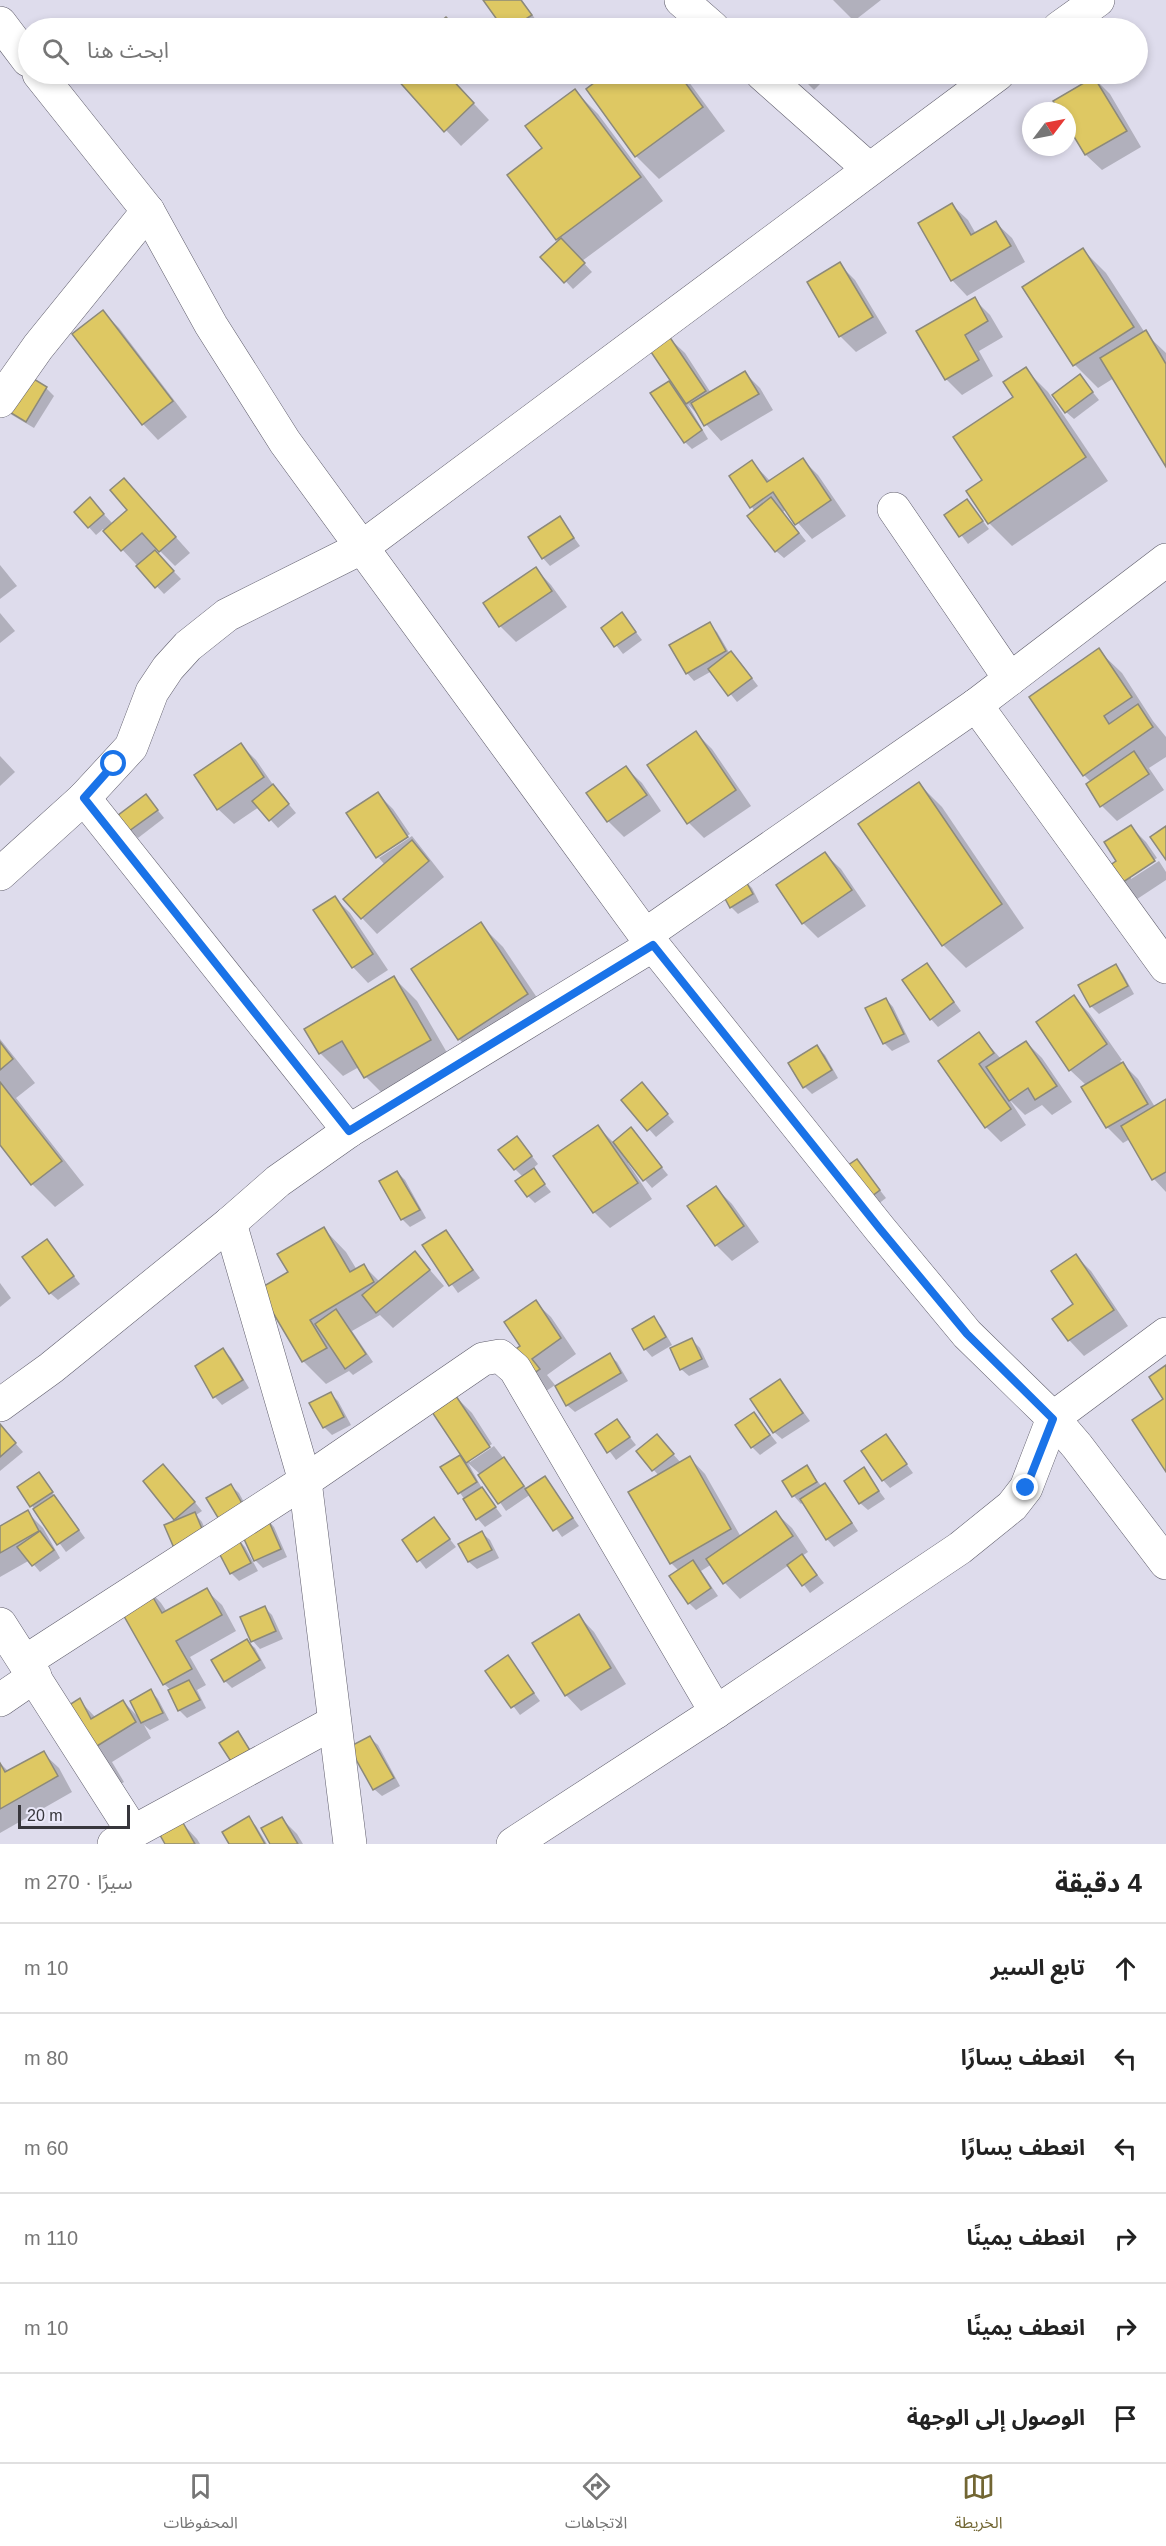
<!DOCTYPE html>
<html lang="ar">
<meta charset="utf-8">
<style>
body{margin:0;font-family:Helvetica,"Noto Sans Arabic",sans-serif;background:#f2f2f2;color:#222;direction:rtl}
.compass{position:absolute;left:1022px;top:102px;width:54px;height:54px;border-radius:50%;background:#fff;box-shadow:0 3px 9px #0003;rotate:58deg}
.scale{position:absolute;left:18px;bottom:15px;width:112px;box-sizing:border-box;padding-left:6px;border:3px solid #37363c;border-top:0;font-size:16px;line-height:21px;white-space:nowrap;color:#37363c;-webkit-text-stroke:4px #ebe9fa;paint-order:stroke}
.stop{position:absolute;width:18px;height:18px;margin:-14px;border:4px solid #1a73e8;border-radius:50%;background:#fff}
.stop.end{background:#1a73e8;border-color:#fff;box-shadow:0 2px 6px #0008}
.list{margin:0;padding:0;list-style:none}
h2{display:flex;justify-content:space-between;align-items:center;height:78px;margin:0;padding:0 24px;font-size:26px}
h2 small{font-size:20px;font-weight:400;color:#767676}
.list li{display:grid;grid-template-columns:39px 1fr auto;gap:18px;align-items:center;box-sizing:border-box;height:90px;padding:0 24px;border-top:2px solid #e0e0e0}
.list b{display:block;font-size:22px;white-space:nowrap}
.list em{font-size:20px;font-style:normal;color:#767676}
.icon{flex:none;width:33px;height:33px;fill:none;stroke:currentColor;stroke-width:2;stroke-linecap:round;stroke-linejoin:round}
.map{position:relative;flex:none;width:1166px;height:1844px;overflow:hidden;direction:ltr}
.search{position:absolute;background:#fff;box-shadow:0 3px 9px #0003;left:18px;right:18px;top:18px;height:66px;display:flex;align-items:center;gap:15px;box-sizing:border-box;padding:0 21px;border-radius:33px;color:#767676;font-size:22px}
.sheet{height:618px;background:#fff}
nav{display:flex;justify-content:space-around;align-items:center;box-sizing:border-box;height:84px;border-top:2px solid #e0e0e0;background:#fff;font-size:16px;color:#767676}
nav a{display:grid;justify-items:center;gap:3px}
nav .on{color:#726633}
.map>svg:first-child{display:block}
</style>
<div class="map">
<svg width="1166" height="1844" viewBox="0 0 1166 1844">
<rect width="100%" height="100%" fill="#dedcec"/>
<g fill="#0003">
<polygon points="485,0 522,0 538,23 530,28 505,28"/>
<polygon points="833,0 881,0 854,21"/>
<polygon points="404,74 446,74 489,120 461,146 398,79"/>
<polygon points="609,74 683,74 725,131 659,179 636,156 588,89"/>
<polygon points="798,74 830,74 814,90"/>
<polygon points="1094,78 1110,94 1141,147 1102,170 1086,155 1067,122 1067,111 1060,111"/>
<polygon points="575,91 598,114 663,201 582,261 592,272 573,289 543,257 559,241 509,175 544,148"/>
<polygon points="952,205 968,220 976,234 996,223 1012,238 1025,262 967,296 952,280"/>
<polygon points="1083,250 1106,273 1145,333 1166,353 1166,464 1114,378 1098,388 1075,365 1024,288"/>
<polygon points="839,264 855,280 887,333 856,352 840,336"/>
<polygon points="974,299 990,315 1003,337 979,351 993,376 962,395 946,379"/>
<polygon points="103,312 119,328 187,417 158,440 143,424"/>
<polygon points="669,338 685,353 711,393 745,373 760,388 773,410 721,441 687,403 708,439 692,449 685,442 669,383 678,390"/>
<polygon points="1025,369 1048,392 1108,481 1012,546 989,523 984,481"/>
<polygon points="1080,376 1099,400 1074,419 1066,412"/>
<polygon points="46,388 54,396 34,428 12,415 4,408"/>
<polygon points="803,460 818,475 846,516 812,539 786,509 783,512 806,541 784,558 776,551 752,507 752,462 770,481"/>
<polygon points="139,496 190,553 175,566 157,548 154,551 181,579 164,594 103,529 96,535 76,513 97,507 113,524 129,510"/>
<polygon points="967,501 989,529 968,544 946,515"/>
<polygon points="560,518 580,546 550,566 543,558"/>
<polygon points="0,565 17,586 0,599"/>
<polygon points="536,569 551,585 567,607 516,642 500,626"/>
<polygon points="0,613 15,631 0,643"/>
<polygon points="622,614 642,640 623,654 603,628"/>
<polygon points="709,624 717,632 730,654 739,661 758,686 737,702 712,671 694,681 687,673"/>
<polygon points="1098,650 1122,673 1153,721 1166,737 1166,757 1149,768 1164,790 1117,821 1102,806 1091,782 1084,775"/>
<polygon points="696,733 712,749 751,806 704,838 689,823"/>
<polygon points="241,745 256,760 276,789 296,813 278,828 259,807 234,824 218,809"/>
<polygon points="0,756 15,772 0,786"/>
<polygon points="626,768 642,783 661,811 624,837 608,821"/>
<polygon points="919,784 942,807 1024,928 966,968 943,945"/>
<polygon points="378,794 393,809 410,834 379,855 379,858 348,814"/>
<polygon points="146,796 164,818 138,838 130,830"/>
<polygon points="1131,827 1146,842 1157,858 1131,876 1131,879 1159,861 1166,872 1166,880 1122,909 1119,862"/>
<polygon points="412,836 444,877 377,934 362,918 385,865 379,858"/>
<polygon points="825,854 841,869 866,906 818,938 803,923"/>
<polygon points="744,880 752,888 759,902 738,914 731,907"/>
<polygon points="335,898 350,913 388,970 368,983 353,967"/>
<polygon points="480,924 503,947 550,1017 482,1062 459,1039 413,969"/>
<polygon points="927,965 961,1011 938,1027 931,1019"/>
<polygon points="1116,966 1123,974 1134,994 1099,1014 1091,1006 1080,986"/>
<polygon points="394,978 417,1001 453,1063 389,1100 366,1077 359,1067 343,1076 320,1053"/>
<polygon points="1074,997 1089,1013 1122,1060 1120,1061 1138,1079 1155,1107 1166,1101 1166,1192 1154,1179 1130,1139 1123,1143 1107,1127 1086,1085 1070,1070"/>
<polygon points="886,999 893,1007 910,1042 892,1051 884,1043"/>
<polygon points="979,1034 1001,1059 1026,1042 1042,1058 1072,1102 1052,1115 1042,1105 1025,1115 1009,1099 1026,1125 1001,1142 986,1127 940,1061"/>
<polygon points="0,1039 35,1083 16,1098 84,1185 55,1207 32,1184 0,1143"/>
<polygon points="817,1047 825,1055 838,1078 812,1094 805,1087"/>
<polygon points="649,1092 674,1122 656,1137 623,1100"/>
<polygon points="598,1127 614,1143 631,1129 668,1175 652,1188 630,1162 628,1163 652,1199 610,1228 594,1212 556,1156"/>
<polygon points="524,1146 538,1164 532,1169 551,1192 535,1203 528,1196 523,1177 515,1169"/>
<polygon points="857,1161 886,1198 873,1208"/>
<polygon points="397,1172 405,1180 426,1218 410,1227 402,1219"/>
<polygon points="716,1188 732,1204 759,1242 732,1261 716,1245 689,1207"/>
<polygon points="323,1228 346,1252 357,1270 363,1265 380,1282 415,1253 444,1286 393,1328 380,1315 352,1331 373,1362 353,1375 349,1371 326,1384 303,1361 290,1273"/>
<polygon points="446,1232 480,1278 458,1293 424,1246"/>
<polygon points="47,1241 80,1284 58,1300 50,1293"/>
<polygon points="1076,1256 1091,1271 1128,1326 1084,1356 1069,1340 1075,1305"/>
<polygon points="0,1283 11,1298 0,1307"/>
<polygon points="535,1302 551,1317 576,1354 547,1375 555,1385 532,1401 522,1347"/>
<polygon points="654,1318 661,1326 672,1345 652,1357 645,1349"/>
<polygon points="692,1340 700,1348 709,1367 689,1376 681,1369"/>
<polygon points="223,1350 231,1358 249,1388 222,1405 215,1397"/>
<polygon points="609,1355 617,1362 628,1381 575,1412 567,1405"/>
<polygon points="780,1380 810,1421 782,1439 774,1432"/>
<polygon points="331,1394 338,1401 351,1425 332,1435 324,1427"/>
<polygon points="456,1397 472,1413 492,1444 467,1460 470,1462 494,1446 527,1489 545,1478 579,1526 562,1537 531,1494 506,1511 481,1475 468,1463 483,1490 502,1516 485,1527 478,1519 443,1468 460,1457 466,1462"/>
<polygon points="754,1414 777,1443 760,1455 752,1447"/>
<polygon points="617,1421 636,1445 616,1460 597,1434"/>
<polygon points="0,1426 23,1452 0,1471"/>
<polygon points="886,1436 913,1473 890,1488 883,1480"/>
<polygon points="664,1444 681,1463 690,1458 705,1474 741,1537 776,1513 792,1528 808,1552 802,1556 824,1583 810,1593 789,1565 740,1599 725,1583 712,1564 701,1571 718,1596 696,1610 689,1603 679,1571 671,1563 659,1476 638,1451"/>
<polygon points="807,1467 822,1487 825,1485 832,1492 858,1531 834,1547 827,1539 803,1502 801,1504 794,1496"/>
<polygon points="863,1469 885,1499 868,1510 860,1503"/>
<polygon points="171,1473 202,1511 196,1515 202,1522 211,1543 175,1519"/>
<polygon points="39,1474 85,1538 66,1552 19,1488"/>
<polygon points="231,1486 239,1493 251,1515 228,1528"/>
<polygon points="27,1512 43,1528 60,1558 40,1572 30,1560 0,1577 0,1528"/>
<polygon points="267,1519 274,1527 287,1557 263,1568 255,1560"/>
<polygon points="434,1519 456,1547 426,1569 404,1540"/>
<polygon points="482,1533 490,1540 499,1558 477,1569 469,1562 460,1544"/>
<polygon points="238,1539 245,1547 258,1571 239,1581 231,1573 219,1549"/>
<polygon points="146,1587 161,1603 167,1612 206,1590 222,1605 236,1631 190,1657 206,1685 197,1690 206,1708 187,1718 179,1710 171,1690 164,1684 118,1603"/>
<polygon points="265,1608 272,1615 283,1639 260,1649 253,1641 242,1618"/>
<polygon points="579,1616 594,1632 626,1684 581,1711 566,1695"/>
<polygon points="247,1641 255,1648 266,1668 232,1688 225,1681"/>
<polygon points="508,1657 540,1701 520,1715 487,1671"/>
<polygon points="151,1691 158,1699 169,1720 150,1730 144,1725 151,1738 112,1762 124,1782 109,1791 79,1700 96,1718 123,1701 139,1718"/>
<polygon points="370,1738 378,1745 400,1786 382,1796 374,1789"/>
<polygon points="43,1753 59,1768 72,1792 0,1833 0,1763 9,1772"/>
<polygon points="248,1818 256,1826 267,1844 231,1844"/>
<polygon points="282,1819 297,1834 303,1844 272,1844"/>
<polygon points="182,1823 197,1839 200,1844 167,1844"/>
</g>
<g fill="#dec863" stroke="#8c897a" stroke-width="1.5">
<polygon points="483,0 521,0 532,15 512,28 503,28"/>
<polygon points="446,17 457,28 433,28"/>
<polygon points="657,20 663,28 646,28"/>
<polygon points="401,74 447,74 474,103 444,132 396,78"/>
<polygon points="606,74 679,74 703,107 635,157 586,89"/>
<polygon points="796,74 815,74 806,83"/>
<polygon points="1094,77 1127,131 1085,155 1067,125 1067,111 1059,111 1053,101"/>
<polygon points="575,89 641,177 556,240 507,175 542,148 525,126"/>
<polygon points="952,203 971,235 996,221 1011,246 951,281 918,223"/>
<polygon points="561,238 585,263 564,283 540,257"/>
<polygon points="1083,248 1134,327 1073,366 1022,287"/>
<polygon points="840,262 873,317 839,337 807,282"/>
<polygon points="975,297 988,321 965,335 979,360 945,380 916,331"/>
<polygon points="103,310 173,401 142,425 72,334"/>
<polygon points="1146,330 1166,364 1166,467 1100,358"/>
<polygon points="669,336 706,391 686,404 649,349"/>
<polygon points="1026,367 1086,457 988,524 966,491 982,480 953,437 1013,397 1003,382"/>
<polygon points="745,371 759,394 704,426 691,403"/>
<polygon points="24,373 47,387 26,422 3,408"/>
<polygon points="1080,374 1093,392 1065,413 1052,395"/>
<polygon points="669,381 702,430 684,443 650,393"/>
<polygon points="803,458 831,500 795,525 773,492 750,508 729,476 752,460 767,482"/>
<polygon points="124,478 176,537 159,552 142,533 121,551 103,531 127,510 110,490"/>
<polygon points="90,497 104,514 88,528 74,512"/>
<polygon points="771,497 799,533 775,552 747,516"/>
<polygon points="967,499 983,521 959,537 944,515"/>
<polygon points="560,516 574,538 542,559 528,537"/>
<polygon points="155,550 174,571 155,588 136,566"/>
<polygon points="536,567 552,591 499,627 483,603"/>
<polygon points="622,612 636,632 614,647 601,628"/>
<polygon points="710,622 726,651 686,674 669,645"/>
<polygon points="1099,648 1132,697 1104,716 1109,724 1138,704 1153,727 1083,776 1029,697"/>
<polygon points="731,651 752,678 728,696 708,669"/>
<polygon points="696,731 736,790 687,824 647,765"/>
<polygon points="241,743 264,777 217,810 194,775"/>
<polygon points="1134,751 1149,774 1100,807 1086,784"/>
<polygon points="626,766 647,795 607,822 586,793"/>
<polygon points="919,782 1002,904 942,946 858,824"/>
<polygon points="273,784 289,804 269,821 252,801"/>
<polygon points="378,792 408,837 376,858 346,813"/>
<polygon points="146,794 158,810 129,831 117,816"/>
<polygon points="1131,825 1155,861 1105,894 1094,876 1116,861 1104,842"/>
<polygon points="1166,826 1166,860 1150,837"/>
<polygon points="412,840 429,861 361,919 343,899"/>
<polygon points="825,852 852,890 802,924 776,885"/>
<polygon points="744,878 753,894 730,908 721,891"/>
<polygon points="335,896 373,954 352,968 313,910"/>
<polygon points="481,922 528,994 458,1040 411,969"/>
<polygon points="927,963 954,1002 930,1020 902,980"/>
<polygon points="1116,964 1128,986 1090,1007 1078,985"/>
<polygon points="394,976 431,1040 364,1078 342,1041 319,1054 304,1029"/>
<polygon points="1074,995 1107,1044 1069,1071 1036,1022"/>
<polygon points="886,998 904,1034 883,1044 865,1008"/>
<polygon points="979,1032 994,1053 979,1064 1011,1109 985,1128 938,1061"/>
<polygon points="1026,1041 1057,1086 1035,1100 1028,1088 1009,1101 986,1067"/>
<polygon points="0,1042 13,1059 0,1070"/>
<polygon points="817,1045 832,1070 803,1088 788,1063"/>
<polygon points="1123,1062 1148,1104 1106,1128 1081,1087"/>
<polygon points="0,1082 62,1161 31,1185 0,1145"/>
<polygon points="642,1082 668,1114 647,1131 621,1100"/>
<polygon points="1166,1099 1166,1172 1152,1180 1121,1126"/>
<polygon points="598,1125 638,1183 593,1213 553,1156"/>
<polygon points="631,1127 662,1167 643,1181 613,1142"/>
<polygon points="517,1136 532,1156 514,1170 498,1150"/>
<polygon points="857,1159 880,1190 864,1202 841,1170"/>
<polygon points="534,1168 545,1184 527,1197 515,1181"/>
<polygon points="397,1171 420,1210 401,1220 379,1181"/>
<polygon points="716,1186 744,1226 715,1246 687,1206"/>
<polygon points="324,1227 350,1272 364,1264 374,1282 310,1320 327,1348 302,1362 259,1289 288,1272 277,1254"/>
<polygon points="446,1230 473,1270 449,1286 422,1245"/>
<polygon points="47,1239 74,1276 49,1294 22,1257"/>
<polygon points="415,1251 430,1270 376,1313 362,1295"/>
<polygon points="1076,1254 1114,1310 1068,1341 1052,1319 1073,1304 1051,1271"/>
<polygon points="536,1300 561,1338 532,1359 540,1369 515,1386 498,1361 520,1346 504,1322"/>
<polygon points="336,1309 366,1354 345,1369 315,1324"/>
<polygon points="654,1316 666,1337 644,1350 632,1329"/>
<polygon points="692,1338 702,1359 680,1370 670,1348"/>
<polygon points="223,1348 243,1380 213,1398 195,1366"/>
<polygon points="610,1353 621,1373 566,1406 555,1386"/>
<polygon points="1166,1365 1166,1472 1132,1420 1163,1399 1149,1377"/>
<polygon points="780,1379 803,1413 773,1433 750,1399"/>
<polygon points="331,1392 344,1417 323,1428 309,1403"/>
<polygon points="456,1396 490,1447 466,1463 432,1412"/>
<polygon points="754,1412 770,1435 751,1448 735,1425"/>
<polygon points="617,1419 630,1437 607,1453 595,1434"/>
<polygon points="0,1424 16,1443 0,1457"/>
<polygon points="657,1434 674,1454 652,1471 636,1451"/>
<polygon points="886,1434 907,1464 882,1481 861,1451"/>
<polygon points="460,1455 477,1482 458,1494 440,1467"/>
<polygon points="690,1456 731,1529 670,1564 628,1492"/>
<polygon points="504,1457 524,1486 498,1504 478,1475"/>
<polygon points="163,1464 195,1502 174,1520 143,1481"/>
<polygon points="807,1465 817,1482 792,1497 782,1481"/>
<polygon points="864,1467 879,1491 859,1504 844,1481"/>
<polygon points="39,1472 53,1492 30,1507 17,1487"/>
<polygon points="545,1476 573,1518 553,1531 525,1489"/>
<polygon points="825,1483 852,1523 826,1540 800,1499"/>
<polygon points="231,1484 244,1507 220,1521 206,1498"/>
<polygon points="482,1487 496,1507 476,1520 463,1499"/>
<polygon points="54,1495 79,1530 57,1545 33,1509"/>
<polygon points="28,1510 39,1531 0,1553 0,1526"/>
<polygon points="776,1511 793,1536 723,1584 706,1559"/>
<polygon points="195,1512 205,1536 174,1548 164,1525"/>
<polygon points="267,1517 281,1549 254,1561 240,1530"/>
<polygon points="434,1517 450,1539 417,1562 402,1540"/>
<polygon points="40,1531 54,1550 32,1566 17,1547"/>
<polygon points="482,1531 492,1550 468,1562 458,1544"/>
<polygon points="238,1538 251,1563 230,1574 217,1549"/>
<polygon points="802,1554 817,1575 802,1586 787,1565"/>
<polygon points="693,1560 711,1588 688,1604 669,1576"/>
<polygon points="146,1585 162,1613 207,1588 222,1615 176,1641 192,1669 163,1685 116,1602"/>
<polygon points="265,1606 276,1631 251,1642 240,1617"/>
<polygon points="579,1614 611,1668 565,1696 532,1643"/>
<polygon points="247,1639 260,1660 224,1682 211,1660"/>
<polygon points="508,1655 534,1693 511,1708 485,1671"/>
<polygon points="189,1680 200,1700 178,1711 168,1690"/>
<polygon points="151,1689 163,1713 141,1723 130,1701"/>
<polygon points="80,1698 91,1719 123,1700 136,1722 97,1746 55,1714"/>
<polygon points="238,1731 251,1752 232,1763 219,1743"/>
<polygon points="370,1736 394,1778 373,1790 349,1747"/>
<polygon points="44,1751 58,1776 0,1809 0,1763 5,1772"/>
<polygon points="249,1816 265,1844 229,1844 222,1832"/>
<polygon points="282,1817 298,1844 270,1844 261,1828"/>
<polygon points="182,1821 195,1844 165,1844 160,1835"/>
</g>
<g fill="none" stroke-linecap="round" stroke-linejoin="round">
<defs>
<g id="minor">
<polyline points="681,0 713,28"/>
<polyline points="0,23 28,60"/>
<polyline points="1059,28 1098,0"/>
<polyline points="39,74 148,211 211,325 285,442 645,935 880,1229 967,1334 1053,1418 1077,1446 1166,1563"/>
<polyline points="762,74 869,169"/>
<polyline points="0,401 38,347 148,211"/>
<polyline points="894,509 1010,679"/>
<polyline points="976,705 1166,967"/>
<polyline points="84,798 349,1131"/>
<polyline points="0,874 84,798 131,747 152,692 168,668 188,646 227,615 361,548 998,74"/>
<polyline points="645,935 976,705 1166,560"/>
<polyline points="230,1223 305,1481 350,1844"/>
<polyline points="0,1405 51,1368 230,1223 278,1181 349,1131 653,945"/>
<polyline points="0,1624 133,1832 114,1844"/>
<polyline points="26,1661 305,1481 483,1359 500,1356 515,1369 716,1712"/>
<polyline points="0,1700 35,1676"/>
<polyline points="133,1832 333,1723"/>
<polyline points="513,1844 716,1712 960,1548 1012,1506 1026,1488 1053,1418 1166,1334"/>
</g>
</defs>
<use href="#minor" stroke="#5f5d6b" stroke-width="34"/>
<use href="#minor" stroke="#fff" stroke-width="33"/>
</g>
<g fill="none" stroke-linecap="round" stroke-linejoin="round">
<polyline stroke="#1a73e8" stroke-width="8" points="114,764 84,798 349,1131 653,945 880,1229 967,1334 1053,1419 1026,1488"/>
</g>
</svg>
<svg class="compass" viewBox="-18 -18 36 36"><path d="M0-13l5 13h-10z" fill="#e53935"/><path d="M0 13l5-13h-10z" fill="#767676"/></svg>
<div class="scale">20 m</div>
<div class="stop" style="left:114px;top:764px"></div>
<div class="stop end" style="left:1026px;top:1488px"></div>
<div class="search"><svg class="icon" aria-label="search" viewBox="0 0 24 24"><circle cx="10" cy="10" r="6"/><path d="M15 15l6 6"/></svg>ابحث هنا</div>
</div>
<section class="sheet">
<h2>4 دقيقة<small>سيرًا · 270 m</small></h2>
<ul class="list">
<li><svg class="icon" aria-label="ahead" viewBox="0 0 24 24"><path d="M12 20V5M6 11l6-6 6 6"/></svg><div><b>تابع السير</b></div><em>10 m</em></li>
<li><svg class="icon" aria-label="left" viewBox="0 0 24 24"><path d="M17 20v-9H6M10 6l-5 5 5 5"/></svg><div><b>انعطف يسارًا</b></div><em>80 m</em></li>
<li><svg class="icon" aria-label="left" viewBox="0 0 24 24"><path d="M17 20v-9H6M10 6l-5 5 5 5"/></svg><div><b>انعطف يسارًا</b></div><em>60 m</em></li>
<li><svg class="icon" aria-label="right" viewBox="0 0 24 24"><path d="M7 20v-9h11M14 6l5 5-5 5"/></svg><div><b>انعطف يمينًا</b></div><em>110 m</em></li>
<li><svg class="icon" aria-label="right" viewBox="0 0 24 24"><path d="M7 20v-9h11M14 6l5 5-5 5"/></svg><div><b>انعطف يمينًا</b></div><em>10 m</em></li>
<li><svg class="icon" aria-label="arrive" viewBox="0 0 24 24"><path d="M6 21V4h12l-3 4 3 4H6"/></svg><div><b>الوصول إلى الوجهة</b></div></li>
</ul>
</section>
<nav>
<a class="on"><svg class="icon" aria-label="map" viewBox="0 0 24 24"><path d="M3 6l6-2 6 2 6-2v14l-6 2-6-2-6 2zM9 4v14M15 6v14"/></svg>الخريطة</a>
<a><svg class="icon" aria-label="directions" viewBox="0 0 24 24"><path d="M12 3l9 9-9 9-9-9zM9 14v-3h6M13 9l2 2-2 2"/></svg>الاتجاهات</a>
<a><svg class="icon" aria-label="saved" viewBox="0 0 24 24"><path d="M7 4h10v16l-5-4-5 4z"/></svg>المحفوظات</a>
</nav>
